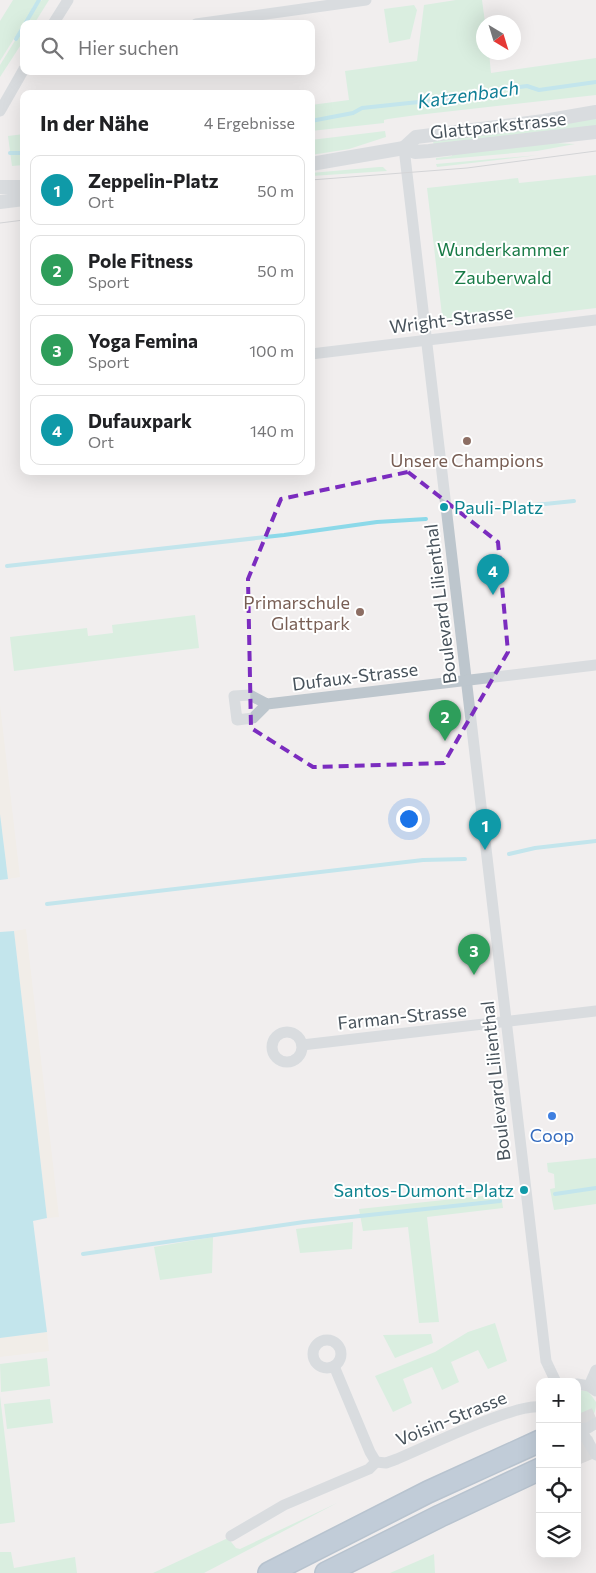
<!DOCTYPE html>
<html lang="de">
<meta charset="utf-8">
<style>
body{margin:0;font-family:Commissioner,sans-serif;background:#f6f6f6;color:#202124}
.controls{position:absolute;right:15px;bottom:15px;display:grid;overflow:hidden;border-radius:10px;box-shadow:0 5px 20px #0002}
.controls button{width:45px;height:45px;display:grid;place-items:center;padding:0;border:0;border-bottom:1px solid #e0e0e0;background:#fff;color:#202124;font:25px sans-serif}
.compass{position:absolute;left:476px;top:15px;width:45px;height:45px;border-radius:50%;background:#fff;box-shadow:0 5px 20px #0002;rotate:142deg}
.you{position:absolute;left:408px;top:818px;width:18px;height:18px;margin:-12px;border:4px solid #fff;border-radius:50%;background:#1a73e8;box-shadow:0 0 0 8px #1a73e833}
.badge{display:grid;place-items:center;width:32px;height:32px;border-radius:50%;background:#ea580c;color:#fff;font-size:16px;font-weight:700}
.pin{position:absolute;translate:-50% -41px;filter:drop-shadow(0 1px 2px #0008)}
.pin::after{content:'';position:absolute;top:26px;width:18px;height:15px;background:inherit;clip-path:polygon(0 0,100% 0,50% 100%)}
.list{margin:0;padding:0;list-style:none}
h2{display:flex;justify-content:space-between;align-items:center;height:65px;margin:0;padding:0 20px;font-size:21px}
h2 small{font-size:16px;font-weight:400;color:#757577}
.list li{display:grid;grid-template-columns:32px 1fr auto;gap:15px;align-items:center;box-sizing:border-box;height:70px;margin:0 10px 10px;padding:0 10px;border:1px solid #e0e0e0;border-radius:10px}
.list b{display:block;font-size:19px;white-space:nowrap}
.list p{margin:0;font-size:16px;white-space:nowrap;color:#757577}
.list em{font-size:16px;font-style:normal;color:#757577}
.icon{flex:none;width:28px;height:28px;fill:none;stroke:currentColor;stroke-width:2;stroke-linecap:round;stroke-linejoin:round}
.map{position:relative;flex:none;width:596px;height:1573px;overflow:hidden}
.search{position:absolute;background:#fff;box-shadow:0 5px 20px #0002;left:20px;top:20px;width:295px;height:55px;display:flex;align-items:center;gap:12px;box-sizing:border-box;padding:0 18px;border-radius:10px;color:#757577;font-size:19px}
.panel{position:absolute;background:#fff;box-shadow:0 5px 20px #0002;left:20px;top:90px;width:295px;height:385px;border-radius:10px}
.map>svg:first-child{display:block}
</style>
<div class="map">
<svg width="596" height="1573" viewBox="0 0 596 1573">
<rect width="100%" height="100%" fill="#f1eeee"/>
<g fill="#beeecf">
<polygon points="13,0 38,0 32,8 42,0 49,0 34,24 24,24 24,40 0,77 0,65 16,39 19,37 15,37 0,61 0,21"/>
<polygon points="456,0 482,0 485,22 484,52 489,53 491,73 596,58 596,95 417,115 388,119 384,120 384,123 311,131 311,105 349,100 345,71 417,61 424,5"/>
<polygon points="414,5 417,10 410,39 389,43 384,9"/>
<polygon points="596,117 596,126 434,147 433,141 546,128 562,121"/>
<polygon points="385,131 386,137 349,149 311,155 311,140"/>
<polygon points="24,134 24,165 12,166 8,136"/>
<polygon points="554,143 575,144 537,151 436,160 436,158 452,156 452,153"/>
<polygon points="539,155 437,167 436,164"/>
<polygon points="379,167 383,167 387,171 311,176 311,173"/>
<polygon points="596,175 596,308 453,325 446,322 442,315 427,188 518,178 519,183"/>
<polygon points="195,615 199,648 14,671 10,637 87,628 88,636 113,633 112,625"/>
<polygon points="596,1158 596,1204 554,1210 550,1189 555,1188 554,1174 548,1172 547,1163"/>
<polygon points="501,1194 503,1208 427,1217 439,1322 419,1323 408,1227 363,1231 359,1209"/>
<polygon points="353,1222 352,1249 300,1253 296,1229"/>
<polygon points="213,1237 212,1273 160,1280 154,1247"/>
<polygon points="495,1323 507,1361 488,1369 478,1350 451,1362 459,1382 442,1390 432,1367 403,1379 412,1403 393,1412 375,1376 435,1352 468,1332"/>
<polygon points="431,1334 433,1343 395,1358 383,1335"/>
<polygon points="47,1358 50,1386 1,1392 0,1364"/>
<path d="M577,1390L588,1391L596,1402C596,1414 592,1424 577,1423Z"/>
<polygon points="0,1396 15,1522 0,1524"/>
<polygon points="50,1399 53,1423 7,1429 4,1404"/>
<polygon points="337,1503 204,1573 153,1573 228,1538 236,1548 240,1549"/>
<polygon points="0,1552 11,1552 14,1568 75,1557 77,1573 0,1573"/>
<polygon points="434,1554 435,1573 390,1573"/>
</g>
<g fill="#f2ebdf">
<polygon points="0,705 20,877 8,879 0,814"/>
<polygon points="26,929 59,1217 47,1218 14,931"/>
<polygon points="47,1332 49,1351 0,1357 0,1338"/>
</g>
<g fill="#8cd9e9">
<polygon points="0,814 8,879 0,880"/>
<polygon points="14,931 47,1218 33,1221 47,1332 0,1338 0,932"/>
</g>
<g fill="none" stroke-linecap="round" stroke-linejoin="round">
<g stroke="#8cd9e9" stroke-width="4">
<polyline points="25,24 39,0"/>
<polyline points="16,39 24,26"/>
<polyline points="311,121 353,113 362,108 428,101 441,102 451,97 464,97 483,92 527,86 539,90 596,82"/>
<polyline points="10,153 24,153"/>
<polyline points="468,512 574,501"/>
<polyline points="7,566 284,535 377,522 426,519"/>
<polyline points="509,854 535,848 596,841"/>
<polyline points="47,904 423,860 465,859"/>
<polyline points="555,1194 596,1188"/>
<polyline points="83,1254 304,1222 500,1201"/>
</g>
<g stroke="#c6c7c9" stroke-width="21" stroke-dasharray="21 11" stroke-linecap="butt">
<polyline points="577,1426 596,1418"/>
<polyline points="577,1454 596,1446"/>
</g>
<defs>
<g id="motorway">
<polyline points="269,1573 428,1492 540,1441"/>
<polyline points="326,1573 440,1516 540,1469"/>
</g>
</defs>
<use href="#motorway" stroke="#738ea8" stroke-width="24"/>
<g stroke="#bdc6cd" stroke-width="11">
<polyline points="53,24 68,0"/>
<polyline points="196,24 366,0"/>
<polyline points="0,111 24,69"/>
<polyline points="404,148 546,1361 556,1382"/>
<polyline points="311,354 596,320"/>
<polyline points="267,704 253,718 237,720 234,696 250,695 267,704 596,665"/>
<circle cx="287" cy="1047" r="15"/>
<polyline points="302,1045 596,1011"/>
<circle cx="327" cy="1354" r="14"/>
<polyline points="334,1366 370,1452 376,1462"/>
<polyline points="577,1384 589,1386 596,1391"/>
<polyline points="589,1386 596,1370"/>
<polyline points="577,1429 588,1428 596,1423"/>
<polyline points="581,1430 596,1455"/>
<path d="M376,1462L386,1463L397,1459C426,1447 513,1404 540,1407"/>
<polyline points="231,1536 284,1505 369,1469 376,1462"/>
</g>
<g stroke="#bdc6cd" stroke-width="14">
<polyline points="404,148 416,137 544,121 596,112"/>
<polyline points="311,164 404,148 415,152 429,151 596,132"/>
<polyline points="0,187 24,187"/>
<polyline points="0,202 24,199"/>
</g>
<use href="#motorway" stroke="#87a3bc" stroke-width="21"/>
<g stroke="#b1b4b9" stroke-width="1">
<polyline points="311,180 467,168 596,151"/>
<polyline points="0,223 24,220"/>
</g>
</g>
<path d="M0 0H596V1573H0ZM408,472L498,542L508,652L444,763L313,767L251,728L248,579L281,499Z" fill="#f1eeee" fill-opacity=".55" fill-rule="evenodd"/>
<path fill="none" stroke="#7b2cbf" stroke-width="4" stroke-dasharray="10 6" stroke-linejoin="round" d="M408,472L498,542L508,652L444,763L313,767L251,728L248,579L281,499Z"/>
<g fill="#8d6e63" stroke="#fff" stroke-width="2">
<circle cx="467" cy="441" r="5"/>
<circle cx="360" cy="612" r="5"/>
</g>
<g fill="#0f9aa8" stroke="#fff" stroke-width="2">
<circle cx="444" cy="507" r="5"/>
<circle cx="524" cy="1190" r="5"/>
</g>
<circle fill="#3f7fe0" stroke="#fff" stroke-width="2" cx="552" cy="1116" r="5"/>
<g text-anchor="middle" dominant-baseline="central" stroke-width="4" stroke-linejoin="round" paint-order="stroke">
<g font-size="18" fill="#47525b" stroke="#fff">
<text transform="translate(498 125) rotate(-6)">Glattparkstrasse</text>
<text transform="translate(451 319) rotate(-7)">Wright-Strasse</text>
<text transform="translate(440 604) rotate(-97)">Boulevard Lilienthal</text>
<text transform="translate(355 676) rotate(-7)">Dufaux-Strasse</text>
<text transform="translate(402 1016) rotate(-6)">Farman-Strasse</text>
<text transform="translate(495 1081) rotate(-96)">Boulevard Lilienthal</text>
<text transform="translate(451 1418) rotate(-22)">Voisin-Strasse</text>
</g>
<g font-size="18" fill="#197b47" stroke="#fff">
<text x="503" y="249">Wunderkammer</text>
<text x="503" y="277">Zauberwald</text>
</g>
<g font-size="18" fill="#785e54" stroke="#fff">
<text x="467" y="460">Unsere Champions</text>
<text x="350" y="602" text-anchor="end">Primarschule<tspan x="350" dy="21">Glattpark</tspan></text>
</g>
<g font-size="18" fill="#0d838f" stroke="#fff" text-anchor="start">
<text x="454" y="507">Pauli-Platz</text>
<text x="514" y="1190" text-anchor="end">Santos-Dumont-Platz</text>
</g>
<g font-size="18" fill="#366cbe" stroke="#fff">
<text x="552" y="1135">Coop</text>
</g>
<g font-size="19" font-style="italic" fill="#107f96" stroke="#fff">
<text transform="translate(468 94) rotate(-8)">Katzenbach</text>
</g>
</g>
</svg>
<div class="controls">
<button>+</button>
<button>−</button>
<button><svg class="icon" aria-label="locate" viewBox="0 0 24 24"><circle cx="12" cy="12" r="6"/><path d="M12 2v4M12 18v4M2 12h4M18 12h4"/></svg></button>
<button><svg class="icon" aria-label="layers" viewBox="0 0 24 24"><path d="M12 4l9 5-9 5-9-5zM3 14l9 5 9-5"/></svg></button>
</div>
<svg class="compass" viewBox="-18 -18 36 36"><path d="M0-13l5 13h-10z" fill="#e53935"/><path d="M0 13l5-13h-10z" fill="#757577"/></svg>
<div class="you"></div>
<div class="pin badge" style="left:485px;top:850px;background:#0f9aa8">1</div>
<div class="pin badge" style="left:445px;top:741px;background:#2e9e5b">2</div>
<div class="pin badge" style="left:474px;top:975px;background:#2e9e5b">3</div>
<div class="pin badge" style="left:493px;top:595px;background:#0f9aa8">4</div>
<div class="search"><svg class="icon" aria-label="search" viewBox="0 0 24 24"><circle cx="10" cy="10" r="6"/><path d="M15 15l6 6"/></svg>Hier suchen</div>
<section class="panel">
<h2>In der Nähe<small>4 Ergebnisse</small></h2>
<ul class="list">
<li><span class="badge" style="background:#0f9aa8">1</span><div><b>Zeppelin-Platz</b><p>Ort</p></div><em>50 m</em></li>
<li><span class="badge" style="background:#2e9e5b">2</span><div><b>Pole Fitness</b><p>Sport</p></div><em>50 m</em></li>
<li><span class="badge" style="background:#2e9e5b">3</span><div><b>Yoga Femina</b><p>Sport</p></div><em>100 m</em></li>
<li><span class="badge" style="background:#0f9aa8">4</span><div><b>Dufauxpark</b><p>Ort</p></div><em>140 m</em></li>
</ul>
</section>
</div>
